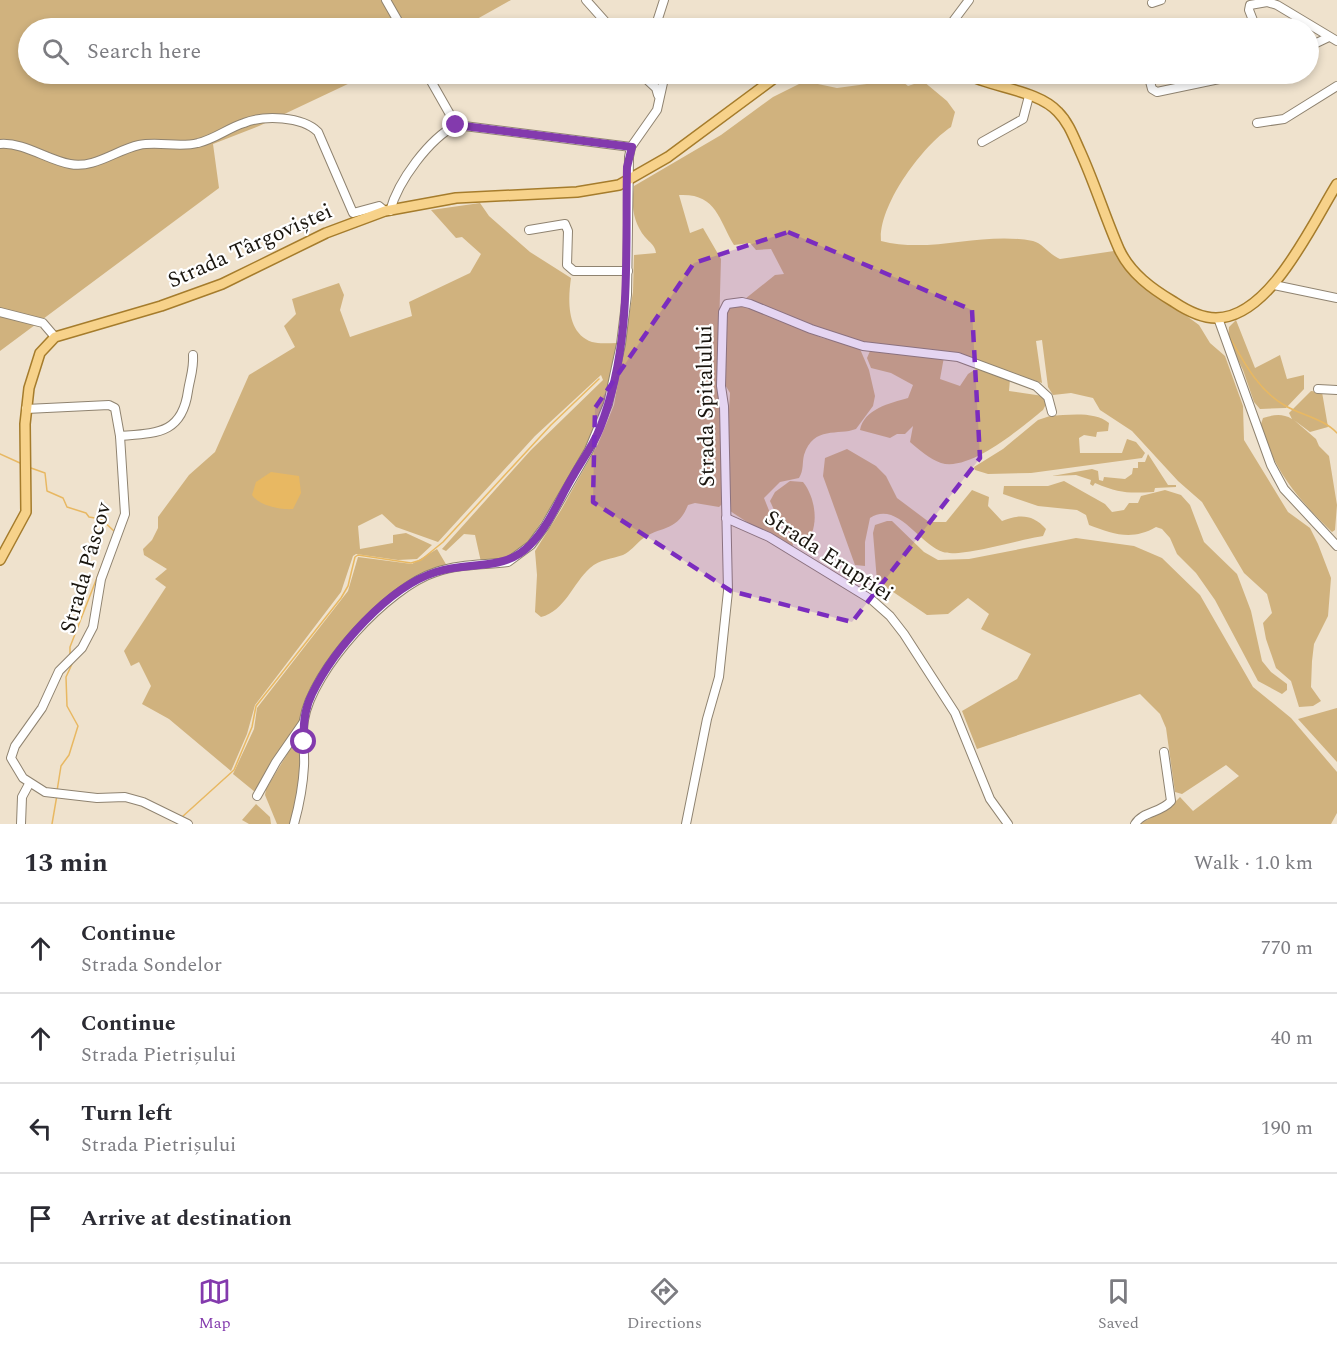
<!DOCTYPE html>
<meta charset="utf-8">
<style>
body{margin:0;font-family:Spectral,serif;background:#f2f2f3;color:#2b2b33}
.stop{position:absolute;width:18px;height:18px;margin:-14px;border:4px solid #833aad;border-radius:50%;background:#fff}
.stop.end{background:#833aad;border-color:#fff;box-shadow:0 2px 6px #0008}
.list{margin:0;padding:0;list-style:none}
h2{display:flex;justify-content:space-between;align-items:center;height:78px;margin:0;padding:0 24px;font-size:26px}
h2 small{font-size:20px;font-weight:400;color:#7c7c81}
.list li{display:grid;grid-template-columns:39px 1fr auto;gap:18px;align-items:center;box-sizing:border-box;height:90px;padding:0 24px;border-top:2px solid #e1e1e2}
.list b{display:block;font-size:22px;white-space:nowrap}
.list p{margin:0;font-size:20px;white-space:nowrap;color:#7c7c81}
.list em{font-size:20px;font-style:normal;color:#7c7c81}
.icon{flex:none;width:33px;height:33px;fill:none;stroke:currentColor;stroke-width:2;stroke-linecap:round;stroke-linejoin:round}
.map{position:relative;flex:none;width:1337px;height:824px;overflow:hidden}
.search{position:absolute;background:#fff;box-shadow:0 3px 9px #0003;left:18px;right:18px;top:18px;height:66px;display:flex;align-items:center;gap:15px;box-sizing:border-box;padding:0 21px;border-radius:33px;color:#7c7c81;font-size:22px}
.sheet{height:438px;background:#fff}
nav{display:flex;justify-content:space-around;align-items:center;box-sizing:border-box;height:84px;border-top:2px solid #e1e1e2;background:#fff;font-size:16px;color:#7c7c81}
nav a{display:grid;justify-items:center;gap:3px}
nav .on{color:#833aad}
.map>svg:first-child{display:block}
</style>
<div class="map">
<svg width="1337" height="824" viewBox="0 0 1337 824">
<rect width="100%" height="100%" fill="#efe2cd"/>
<g fill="#d0b27e">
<polygon points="0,0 511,0 461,28 28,28 28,74 369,74 259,126 213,144 219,188 0,351"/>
<path d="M889,81L903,82L908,86L923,81L947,101L955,112L951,127C922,146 878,206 881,241C932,254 982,231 1033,241C1042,243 1050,255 1060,259L1114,251L1136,279L1199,325L1210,343L1225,356L1243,406L1244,440L1288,512L1310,528L1318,544L1331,578L1328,616L1314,644L1312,661L1311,687L1321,701L1313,706L1299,707L1291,681L1276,668L1266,639L1263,623L1272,613L1267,594L1244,573L1202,502L1178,481L1132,431L1100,410L1093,398L1071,393L1053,395L1048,387L1042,340L1036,341L1042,383L957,355L863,343L856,339L828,334L745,299L775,275L784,274L771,249L756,250L750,243L734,245C718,218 716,193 679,195L690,233L703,228L721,259L718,363L722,407V504L719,507L695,503L688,505C677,533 660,525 641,540C635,545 631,551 623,555C612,559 600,559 590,568C573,583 565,611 541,617L535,612L537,575L535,551L561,510L598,444L614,405L633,292L634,255L656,253C655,245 650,243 645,237C633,222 631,205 634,186L721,135L773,97L799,84L813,83L837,88Z"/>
<path d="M480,203L489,216L530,252L571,278C568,299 566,333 592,342C599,344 609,343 617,343C608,424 573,472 531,538C517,556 503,559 481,562L475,535L464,534L446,551L442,549L531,450L603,380L601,375L535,436L438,542L396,527L382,514L358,526L360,549L393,543V535L406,533L432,545L417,559L398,560L356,554L353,556L341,592L255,705L247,734L231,771L169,719L142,704L151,686L139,662L131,666L124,651L166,587L155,579L167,569L144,555L143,549L152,540L158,528V517L189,475L215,452L249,375L295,347L284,326L296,314L292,299L339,283L344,295L340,310L350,337L412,316L409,302L470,273L481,254L462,237L456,238L431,210Z"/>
<path d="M747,304L822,338L854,345L860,349L869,370L875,396L873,406L856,429C838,436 814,425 804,455C802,463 804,470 799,478L780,482L764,498L770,513L793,544L792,549C785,546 730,512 728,509L727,444L730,393L724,383L725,315L729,307Z"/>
<polygon points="1236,320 1255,368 1280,355 1287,379 1304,375 1304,389 1286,408 1260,409 1254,402 1243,370 1228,340 1229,327"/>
<path d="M870,351L944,357L940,379L960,386L968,374L979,367L1010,379L1009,391L1043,396L1046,404L1043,410C1022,427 970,472 941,463C930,459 919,450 910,442L913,426L905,434H897L890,438L860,430C864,409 890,403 908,398L913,385L891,373L871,368L867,358Z"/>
<path d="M1311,391L1322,392L1328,427L1310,432L1294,420L1316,439L1319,446L1329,456L1337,505L1335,530L1332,532C1299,500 1273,471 1261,424L1263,418C1273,415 1282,413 1292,419L1289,413Z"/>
<path d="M1050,416C1068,415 1095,411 1109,423L1108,431L1097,432L1096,437L1084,435L1079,438L1080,453H1122L1127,439L1136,442L1145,453L1142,458L1031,473L988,474L975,470L974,467L1003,449L1038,420Z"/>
<path d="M847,449L876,466L886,476L897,498L929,522H946L972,490L989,497L988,506L1002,521C1019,514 1033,514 1046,529L1043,536C1021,539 960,558 943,552C919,544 897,500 870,518L865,542V566L855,565L823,476L825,458Z"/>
<path d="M1148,454L1168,485H1176V487L1155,488L1154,492C1129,493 1121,494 1095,483L1093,486L1090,484L1091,480L1076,475L1052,476L1092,469L1098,471L1099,480L1103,481L1104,477L1125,479L1132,474L1133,468H1138V462H1145Z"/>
<path d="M790,481L803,482C816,498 821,531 803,545L798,546L775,512L770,501L775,492Z"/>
<path d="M1064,481L1105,504L1112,512L1124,510L1129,503H1138L1141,496L1165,490L1181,495L1190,505L1204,542L1237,574L1251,611L1262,661L1271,672L1287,684V690L1282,694L1258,681L1215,600L1196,573L1177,554L1170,538L1162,529L1156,527C1132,541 1113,534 1089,525L1086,515L1077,510L1038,506L1003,494L1004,486H1048Z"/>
<polygon points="887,521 892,521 924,552 938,560 969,559 1076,538 1134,546 1162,558 1200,595 1253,687 1291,718 1337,772 1337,813 1331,824 1139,824 1168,809 1180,797 1193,811 1239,776 1226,765 1182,794 1175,792 1166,728 1160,714 1140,694 977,749 962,711 1017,679 1031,654 981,629 989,614 968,598 948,614 927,615 877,581 873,533 875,525"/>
<polygon points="437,549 447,566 403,584 355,631 317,681 303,716 255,792 233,774 254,729 257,708 348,591 358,557 412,564"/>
<polygon points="1337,708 1337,762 1298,719"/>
<polygon points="300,738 302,767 292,824 277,824 265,795 266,789 295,741"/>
<polygon points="256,804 270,817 271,824 249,824 242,820"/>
</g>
<path fill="#e8b862" d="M271,472L299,476L301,493L293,509C281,510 259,506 252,495L256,482Z"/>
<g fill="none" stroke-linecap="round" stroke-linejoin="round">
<g stroke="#e8b862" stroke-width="1.5">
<path d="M1229,336C1244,362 1257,389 1284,405C1300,415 1323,418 1337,433"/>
<polyline points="0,454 20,463"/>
<polyline points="31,468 45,473 47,491 63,498 67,507 86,513 89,517 101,519 114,531"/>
<polyline points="70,656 70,647 107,552"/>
<polyline points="57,791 61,766 69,755 78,726 67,706 66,677 72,664"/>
<polyline points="182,817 234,770 252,727 256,706 341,598 348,586 355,557 358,555 411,563 421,560 443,542 551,425 599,379"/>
<polyline points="52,824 57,795"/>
</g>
<defs>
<g id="minor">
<polyline points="386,0 402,28"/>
<polyline points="586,0 611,28"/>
<polyline points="1152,3 1161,0"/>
<polyline points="655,28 664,0"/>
<polyline points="948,28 969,0"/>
<polyline points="1256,28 1249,10 1250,5 1267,2 1277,5 1337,41"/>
<polyline points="1308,47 1329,37"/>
<polyline points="427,74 456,125"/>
<polyline points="641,74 656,88 658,95"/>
<polyline points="1148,74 1152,89 1157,92 1243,74"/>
<polyline points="1257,123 1284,119 1337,86"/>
<polyline points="982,142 1023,119 1029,96"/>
<path d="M0,144C24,142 47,160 70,164C94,169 116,150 139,145C159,141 179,148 198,143C215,139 228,128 244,123C264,115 302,116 318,132L353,213L379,206L385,211"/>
<path d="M390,211C398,181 429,139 456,125L631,147"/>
<polyline points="529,230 565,224 568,231 567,265 574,271 628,271"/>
<polyline points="1274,285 1337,298"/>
<polyline points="0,312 43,323 55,337"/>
<polyline points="1218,318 1271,465 1284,489 1337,546"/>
<polyline points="1318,389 1337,390"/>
<polyline points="26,409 109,405 115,408 120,436 125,514 101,579 93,627 82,648 59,671 42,708 15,746 11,758 23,778 45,792 97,798 125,797 143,802 188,824"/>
<path d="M120,436C157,433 182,434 188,391C190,378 194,369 193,355"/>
<polyline points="726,518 769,537 872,600 890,616 904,634 955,713 990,799 1008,824"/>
<polyline points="257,796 276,762 303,723"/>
<polyline points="21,824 22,797 29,784"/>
<path d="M294,824C299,806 303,785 304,766C305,751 301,735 304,720C312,670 388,587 436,572C459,564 484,565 508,562L531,545L545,526L589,450L608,404L621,344L627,295L629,157L631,147L657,110L665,74"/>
<polyline points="686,824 707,719 719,677 728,591 724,406 721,386 723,312 727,304 742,302 750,304 811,329 863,346 958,357 1036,386 1048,397 1052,412"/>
<path d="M1135,824C1143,811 1161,813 1171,801L1164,752"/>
</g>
<g id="major">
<path d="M966,74C993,88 1038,90 1058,112C1069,123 1074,138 1080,151C1095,184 1105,217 1119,249C1130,273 1152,289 1174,302C1186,310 1202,318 1216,318C1270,318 1312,224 1337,184"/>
<polyline points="0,560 26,512 25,424 29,388 40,353 55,337 161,306 222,284 326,233 385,211 456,198 577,192 619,185 668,157 780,74"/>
</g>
</defs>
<use href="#minor" stroke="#8f8370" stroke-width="10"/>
<use href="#major" stroke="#a57c2c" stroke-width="12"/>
<use href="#minor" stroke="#fff" stroke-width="8"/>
<use href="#major" stroke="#f7d28a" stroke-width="9"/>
</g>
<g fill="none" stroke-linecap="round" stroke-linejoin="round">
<path stroke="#833aad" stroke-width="8" d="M304,742C303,725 304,710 312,694C334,649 388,587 436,572C470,561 504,572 530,545C549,526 559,499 573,476C582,460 593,446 600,428C633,344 625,255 627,167L632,147L456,125"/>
</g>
<path fill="#7b2cbf" fill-opacity="0.2" stroke="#7b2cbf" stroke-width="4.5" stroke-dasharray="12 8" stroke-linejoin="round" d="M788,232L972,310L980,458L852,622L731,591L593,502L595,408L694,263Z"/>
<g text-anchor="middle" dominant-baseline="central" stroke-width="4.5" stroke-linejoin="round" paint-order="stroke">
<g font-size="22" fill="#19150e" stroke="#fff">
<text transform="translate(250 246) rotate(-24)">Strada Târgoviștei</text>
<text transform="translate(706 406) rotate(-91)">Strada Spitalului</text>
<text transform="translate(829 556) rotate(33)">Strada Erupției</text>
<text transform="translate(86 568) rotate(-74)">Strada Pâscov</text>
</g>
</g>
</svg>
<div class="stop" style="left:304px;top:742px"></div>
<div class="stop end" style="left:456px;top:125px"></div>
<div class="search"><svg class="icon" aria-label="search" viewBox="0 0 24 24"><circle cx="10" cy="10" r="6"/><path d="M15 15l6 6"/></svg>Search here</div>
</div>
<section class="sheet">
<h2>13 min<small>Walk · 1.0 km</small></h2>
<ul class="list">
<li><svg class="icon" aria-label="ahead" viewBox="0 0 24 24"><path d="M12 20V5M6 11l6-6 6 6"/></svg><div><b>Continue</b><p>Strada Sondelor</p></div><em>770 m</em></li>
<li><svg class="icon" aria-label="ahead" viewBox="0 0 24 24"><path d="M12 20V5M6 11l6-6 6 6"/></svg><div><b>Continue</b><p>Strada Pietrișului</p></div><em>40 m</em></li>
<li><svg class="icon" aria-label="left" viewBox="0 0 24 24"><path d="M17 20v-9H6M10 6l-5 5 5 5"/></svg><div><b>Turn left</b><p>Strada Pietrișului</p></div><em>190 m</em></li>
<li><svg class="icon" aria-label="arrive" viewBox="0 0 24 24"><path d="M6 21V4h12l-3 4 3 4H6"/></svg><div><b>Arrive at destination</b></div></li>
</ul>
</section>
<nav>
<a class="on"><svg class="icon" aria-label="map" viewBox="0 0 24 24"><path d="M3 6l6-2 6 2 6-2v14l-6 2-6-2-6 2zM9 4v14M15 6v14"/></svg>Map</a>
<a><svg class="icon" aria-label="directions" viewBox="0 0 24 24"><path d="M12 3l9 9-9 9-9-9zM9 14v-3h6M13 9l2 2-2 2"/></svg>Directions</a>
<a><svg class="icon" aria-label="saved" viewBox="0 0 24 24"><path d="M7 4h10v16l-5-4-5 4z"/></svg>Saved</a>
</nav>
